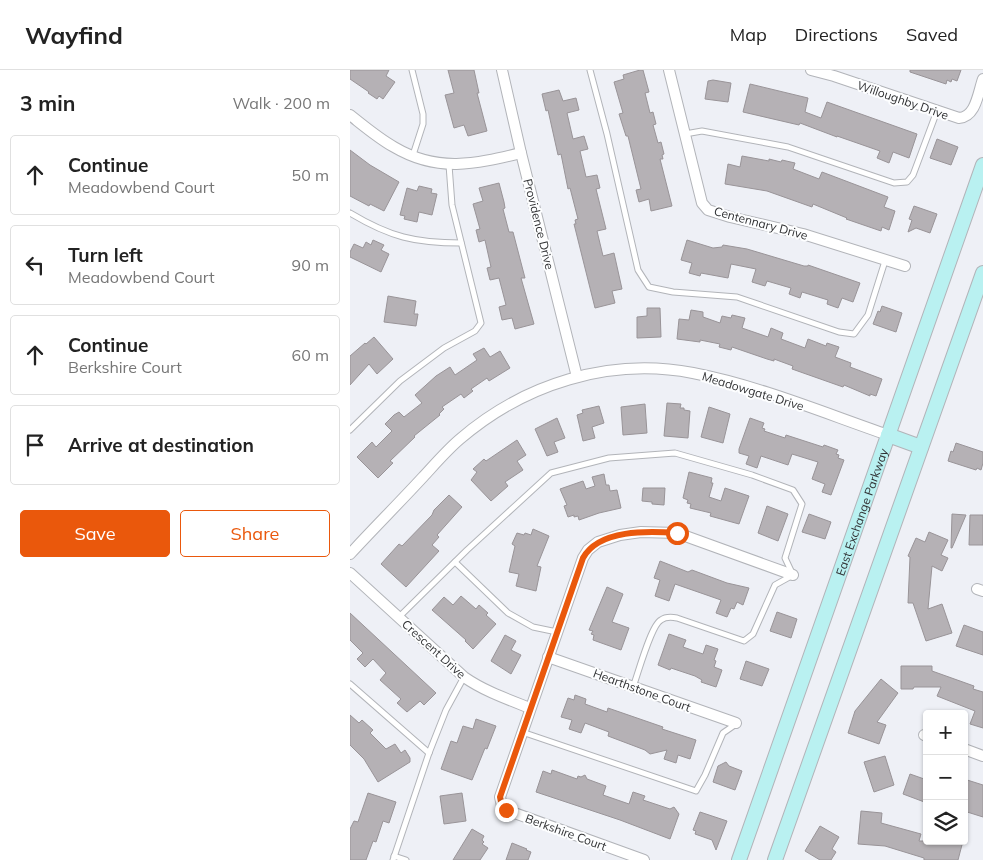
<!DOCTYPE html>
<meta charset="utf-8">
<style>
body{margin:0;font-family:Mulish,sans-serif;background:#f6f6f6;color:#222}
.controls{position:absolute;right:15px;bottom:15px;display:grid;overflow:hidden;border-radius:5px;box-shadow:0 1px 4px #0004}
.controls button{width:45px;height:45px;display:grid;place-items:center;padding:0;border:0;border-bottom:1px solid #e0e0e0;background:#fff;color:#222;font:25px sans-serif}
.stop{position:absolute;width:15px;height:15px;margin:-11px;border:4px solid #ea580c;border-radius:50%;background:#fff}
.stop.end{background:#ea580c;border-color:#fff;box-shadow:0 1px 5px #0008}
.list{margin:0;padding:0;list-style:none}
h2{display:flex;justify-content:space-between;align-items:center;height:65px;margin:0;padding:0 20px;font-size:21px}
h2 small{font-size:16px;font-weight:400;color:#767676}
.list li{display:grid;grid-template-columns:32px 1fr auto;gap:15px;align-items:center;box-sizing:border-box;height:80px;margin:0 10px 10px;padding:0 10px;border:1px solid #e0e0e0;border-radius:5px}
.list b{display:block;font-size:19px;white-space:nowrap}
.list p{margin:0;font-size:16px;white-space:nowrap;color:#767676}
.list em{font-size:16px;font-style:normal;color:#767676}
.actions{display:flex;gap:10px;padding:15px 20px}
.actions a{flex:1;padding:11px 0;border:1px solid #ea580c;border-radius:5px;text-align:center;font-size:18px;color:#ea580c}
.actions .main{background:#ea580c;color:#fff}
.icon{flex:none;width:28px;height:28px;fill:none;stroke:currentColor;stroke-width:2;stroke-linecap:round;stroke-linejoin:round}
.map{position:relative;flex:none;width:633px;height:790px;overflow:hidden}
header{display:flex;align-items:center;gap:30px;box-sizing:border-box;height:70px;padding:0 25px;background:#fff;border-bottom:1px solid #e0e0e0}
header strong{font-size:24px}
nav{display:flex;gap:28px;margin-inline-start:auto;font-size:18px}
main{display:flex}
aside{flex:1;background:#fff}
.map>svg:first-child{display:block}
</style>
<header>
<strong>Wayfind</strong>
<nav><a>Map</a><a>Directions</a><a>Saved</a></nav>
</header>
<main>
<aside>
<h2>3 min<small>Walk · 200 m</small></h2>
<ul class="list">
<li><svg class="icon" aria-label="ahead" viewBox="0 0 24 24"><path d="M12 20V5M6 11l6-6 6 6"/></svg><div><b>Continue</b><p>Meadowbend Court</p></div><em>50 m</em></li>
<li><svg class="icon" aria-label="left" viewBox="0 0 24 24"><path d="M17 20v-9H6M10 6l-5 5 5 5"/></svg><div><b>Turn left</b><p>Meadowbend Court</p></div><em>90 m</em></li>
<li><svg class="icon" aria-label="ahead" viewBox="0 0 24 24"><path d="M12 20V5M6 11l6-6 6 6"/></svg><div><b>Continue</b><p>Berkshire Court</p></div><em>60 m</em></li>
<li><svg class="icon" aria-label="arrive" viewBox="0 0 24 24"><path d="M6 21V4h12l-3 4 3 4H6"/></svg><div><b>Arrive at destination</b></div></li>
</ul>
<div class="actions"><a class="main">Save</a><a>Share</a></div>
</aside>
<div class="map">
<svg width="633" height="790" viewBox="0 0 633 790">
<rect width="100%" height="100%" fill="#eef0f6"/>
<g fill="#b5b1b5" stroke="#999498">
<polygon points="0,0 39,0 36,6 45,12 33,29 29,26 27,29 18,23 19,22 0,9"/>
<polygon points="98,0 124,0 129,23 127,23 137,61 118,66 114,55 104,58 95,25 104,23"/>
<polygon points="290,0 293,0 299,22 295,23 300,43 303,42 306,54 303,55 308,73 311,72 314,84 312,85 313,89 310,89 322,136 301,141 299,129 289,132 286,120 291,119 278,66 276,66 269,44 273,43 264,12 274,9 273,5"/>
<polygon points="560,0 611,0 607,11 602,9 601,12 597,10 596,14 560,2"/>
<polygon points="363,10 381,13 378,32 355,29 358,11"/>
<polygon points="400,14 458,28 455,42 471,48 477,32 567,64 559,88 543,82 539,93 527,88 530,81 487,66 487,67 450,53 449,55 393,42"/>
<polygon points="209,20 213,31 226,28 229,40 217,43 223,69 234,66 238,79 230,81 236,107 247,105 250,118 246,119 256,159 247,161 253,186 264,183 272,219 262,221 265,233 245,238 224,154 226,154 225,150 228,149 220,118 218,119 211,84 208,85 198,40 196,41 192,24"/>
<polygon points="587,69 608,77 601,95 580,88"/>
<polygon points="0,80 20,95 49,112 34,141 20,134 19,136 0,126"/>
<polygon points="392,86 419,91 419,89 431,92 432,90 445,93 443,99 469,109 472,102 538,127 534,137 545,141 539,160 532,157 531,161 496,149 497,148 463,134 462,137 417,121 375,114 378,94 390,97"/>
<polygon points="149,113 154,132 155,138 153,139 159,162 163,162 175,208 171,208 184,254 165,259 162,248 152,250 149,237 156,235 149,208 140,210 137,198 141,197 135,170 129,172 126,160 130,159 123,134 133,131 129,118"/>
<polygon points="69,116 82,119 81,123 87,124 82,145 69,142 67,152 54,149 55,146 50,145 57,118 67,121"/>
<polygon points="564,136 587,144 580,163 566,158 558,162 562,150 559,149"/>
<polygon points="23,170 34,175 31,180 39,184 31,202 0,187 0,182 4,174 13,178 16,172 21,175"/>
<polygon points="337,170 363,178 372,177 373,175 397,179 454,196 458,196 458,195 510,213 503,232 492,228 488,238 477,234 478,230 452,222 450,228 439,224 441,218 417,211 415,216 402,212 406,199 381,194 378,208 351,203 350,206 339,203 342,193 331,190"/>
<polygon points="38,226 66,231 64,244 68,244 66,256 34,252"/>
<polygon points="532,236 552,243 546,262 523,254 528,241 530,242"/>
<polygon points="297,238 310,238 311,267 287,268 287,247 297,246"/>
<polygon points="341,240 353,242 353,247 370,253 372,246 381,248 382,245 395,248 392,258 418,267 421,258 433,263 431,269 455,278 458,269 476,276 477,273 489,277 485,287 501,293 500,297 532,309 526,326 520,324 520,326 494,315 493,317 442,299 443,296 424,289 424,291 417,289 382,277 381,280 369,277 370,274 350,270 350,272 327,269 329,249 339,250"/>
<polygon points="24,267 43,289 27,304 19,294 0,315 0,286 15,273 16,274"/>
<polygon points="134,278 140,287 150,281 160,298 139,311 137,308 121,319 123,321 114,328 111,324 92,337 94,339 89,344 90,345 64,366 65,367 40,391 43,393 28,408 7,387 22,372 26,377 42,361 35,354 44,345 49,342 54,347 72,333 65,325 86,306 100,297 105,305 127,290 123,284"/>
<polygon points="317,333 331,334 330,338 334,338 334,340 340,341 338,368 314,366"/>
<polygon points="295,334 297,363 273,365 271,337"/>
<polygon points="249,336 254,353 242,357 245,368 233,371 227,345 233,343 232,340"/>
<polygon points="359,337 380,344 373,373 351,367"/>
<polygon points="207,348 215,368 204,372 208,382 197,386 185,359"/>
<polygon points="400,348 414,353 412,358 415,359 414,361 435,368 436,365 473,377 474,375 488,380 486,384 489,385 488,388 494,390 481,425 472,422 475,414 462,409 468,392 442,384 438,395 411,386 407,398 396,394 399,386 389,383 389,379"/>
<polygon points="167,370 176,385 167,391 173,400 155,412 158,416 141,431 121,410 127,402 123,399 134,389 136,391"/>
<polygon points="606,373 633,382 633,393 631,400 627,398 626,400 598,391 601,381 603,382"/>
<polygon points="339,402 362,408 361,413 363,413 359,427 371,431 375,418 399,426 389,454 360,446 361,443 340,438 341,434 337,433 338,430 333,428"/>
<polygon points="254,404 256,415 259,415 260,421 267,420 271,438 249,443 229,450 228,446 224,447 224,445 218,447 214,436 217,435 210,419 233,411 236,419 245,416 242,407"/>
<polygon points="293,418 315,418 314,435 302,434 302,432 292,431"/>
<polygon points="99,425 112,437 87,465 89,467 82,475 89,481 56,517 31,494 49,474 52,476 82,445 84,440"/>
<polygon points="417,436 438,444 428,471 408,463"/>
<polygon points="459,444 481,452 475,469 452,462"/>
<polygon points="602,444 616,445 602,478 601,478"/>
<polygon points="620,445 633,445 633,475 619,475"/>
<polygon points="183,459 199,466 187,496 191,497 186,521 166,516 169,504 159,502 165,476 162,474 167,463 174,465 175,463 181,465"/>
<polygon points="579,462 598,470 591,485 598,488 592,501 582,496 578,539 592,534 602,563 576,571 563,533 558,533 560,487 558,486 566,468 575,472"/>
<polygon points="310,491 338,502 342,500 377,513 399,518 393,535 387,532 384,539 381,538 377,547 366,543 371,530 325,514 319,531 305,526 310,510 304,508"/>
<polygon points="257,517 273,524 262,552 279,558 271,580 243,570 244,565 241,564 243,561 239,560"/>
<polygon points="111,526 126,539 129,535 138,543 136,545 146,554 123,579 115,571 116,570 82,540 94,527 103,535"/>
<polygon points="427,542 447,549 441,568 420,561"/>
<polygon points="0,543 86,623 74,635 70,631 57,642 47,633 51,629 30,610 36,603 23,589 15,597 7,589 13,583 0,570"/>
<polygon points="614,555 633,562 633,585 606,576"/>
<polygon points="319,564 336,570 333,577 353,584 356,575 368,579 364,590 366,591 364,597 372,600 366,617 351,612 352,610 345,606 321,598 320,600 308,595"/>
<polygon points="155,565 166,571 161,580 171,585 161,604 141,591"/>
<polygon points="396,591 419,599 412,616 390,609"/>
<polygon points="551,596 582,596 582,601 624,616 623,619 633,622 633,658 620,654 625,641 587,626 591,617 564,617 563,619 551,619"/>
<polygon points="531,609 548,623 527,652 536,655 529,674 498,663 505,641"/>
<polygon points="225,625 236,629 235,634 257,642 258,638 313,657 312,659 346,670 340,689 328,685 326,693 314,689 317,680 300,684 295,680 258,666 259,662 235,653 231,663 219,659 222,650 211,647 218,628 224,630"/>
<polygon points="0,645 9,653 12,650 23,660 20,663 36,679 45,674 51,683 55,680 60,688 60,692 28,712 14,689 0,675"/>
<polygon points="126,649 146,656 137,679 135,678 122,710 91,699 101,671 107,673 113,656 123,659"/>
<polygon points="535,686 544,715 524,722 514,692"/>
<polygon points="376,692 379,696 392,701 385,720 363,712 368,696"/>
<polygon points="202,700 227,709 228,706 231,707 235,705 237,709 256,716 253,725 279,734 283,722 295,726 293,730 320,739 324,737 329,744 320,769 270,750 186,722 193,701 201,704"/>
<polygon points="560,704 577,710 577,733 553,724"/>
<polygon points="614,709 633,715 633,747 614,741"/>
<polygon points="18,723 46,732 39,753 33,751 26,772 23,771 16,790 0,790 0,759 4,751 8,752"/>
<polygon points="112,723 116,751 94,754 90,726"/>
<polygon points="511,741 532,743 531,753 571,764 569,771 613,771 608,790 574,790 574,788 535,776 508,774"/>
<polygon points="350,742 377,751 366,780 362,770 345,764 346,761 343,760"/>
<polygon points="470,756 489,767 482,779 486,782 481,790 470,790 455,781"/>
<polygon points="122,759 134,766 132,770 134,772 132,774 138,778 130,790 103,790"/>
<polygon points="162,773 177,779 176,780 181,782 178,790 156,790"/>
</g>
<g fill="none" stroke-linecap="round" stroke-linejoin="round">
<defs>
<g id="service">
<polyline points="62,0 73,44 73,54 63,85"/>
<polyline points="240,0 257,64 288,200 299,217 323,222 387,227 489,262 504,264 518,245 535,191"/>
<polyline points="335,64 352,61 438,77 544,113 557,112 563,105 587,41"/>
<path d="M0,143C40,167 65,173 111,173"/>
<polyline points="0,360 50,311 94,278 125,261 131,253 102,135 99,95"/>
<polyline points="105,492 158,543 183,557 207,562"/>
<path d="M49,547L117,480L201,403L259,388L325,383L402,405L443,420L452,434L435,488L443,505L425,515L403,564L394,571L327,548C322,547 315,547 311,550C301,555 288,604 283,617"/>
<polyline points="0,614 79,683"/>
<polyline points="172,662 346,721 355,705 373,663 386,654"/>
<polyline points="44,786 56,790"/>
<polyline points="43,790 79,683 96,640 114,607"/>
</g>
<g id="minor">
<polyline points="152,0 171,83 227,307"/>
<polyline points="319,0 352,133 358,140 380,147 453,164 555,196"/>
<path d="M461,0L484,6L609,48C626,47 628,23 633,9"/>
<path d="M0,45C14,56 28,68 44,77C88,103 125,94 171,83"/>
<path d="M0,484C24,458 49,433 73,407C85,394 97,380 110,369C174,314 259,287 343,303C410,316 474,343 538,365"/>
<path d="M0,503L114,607C134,621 157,629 180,638"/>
<polyline points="627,519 633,521"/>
<polyline points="198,587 386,653"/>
<polyline points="574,665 577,666"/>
<polyline points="614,679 633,686"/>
<polyline points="294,790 156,740 152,736 150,727 233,488 238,480 248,472 270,465 291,462 327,463 443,505"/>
</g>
<g id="secondary">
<polyline points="538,365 571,377"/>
<path id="s1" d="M389,790L633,95"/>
<polyline points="425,790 633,203"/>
</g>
</defs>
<use href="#service" stroke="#b2b4b9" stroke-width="7"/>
<use href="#minor" stroke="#b2b4b9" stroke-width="12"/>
<use href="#secondary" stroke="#b2b4b9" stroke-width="16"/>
<use href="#service" stroke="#fff" stroke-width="5"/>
<use href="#minor" stroke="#fff" stroke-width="10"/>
<use href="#secondary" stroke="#b9f1f1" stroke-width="14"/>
</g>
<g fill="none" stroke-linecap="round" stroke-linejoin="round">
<path stroke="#ea580c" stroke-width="6" d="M156,740L152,736L150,727L233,488C249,459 298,461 327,463"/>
</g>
<g text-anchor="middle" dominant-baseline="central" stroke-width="4" stroke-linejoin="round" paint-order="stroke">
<g font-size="12" fill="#303133" stroke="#fdfeff">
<text transform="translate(553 30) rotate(19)">Willoughby Drive</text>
<text transform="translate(411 153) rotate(15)">Centennary Drive</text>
<text transform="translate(189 154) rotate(76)">Providence Drive</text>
<text transform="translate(403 321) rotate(17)">Meadowgate Drive</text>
<text stroke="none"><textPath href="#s1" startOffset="369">East Exchange Parkway</textPath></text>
<text transform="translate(84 579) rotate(42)">Crescent Drive</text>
<text transform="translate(292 620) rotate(20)">Hearthstone Court</text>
<text transform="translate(216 762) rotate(20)">Berkshire Court</text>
</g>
</g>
</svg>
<div class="controls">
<button>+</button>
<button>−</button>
<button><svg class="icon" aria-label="layers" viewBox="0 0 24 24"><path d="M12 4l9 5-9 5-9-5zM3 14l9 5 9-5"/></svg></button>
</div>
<div class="stop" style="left:327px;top:463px"></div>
<div class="stop end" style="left:156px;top:740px"></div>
</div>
</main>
